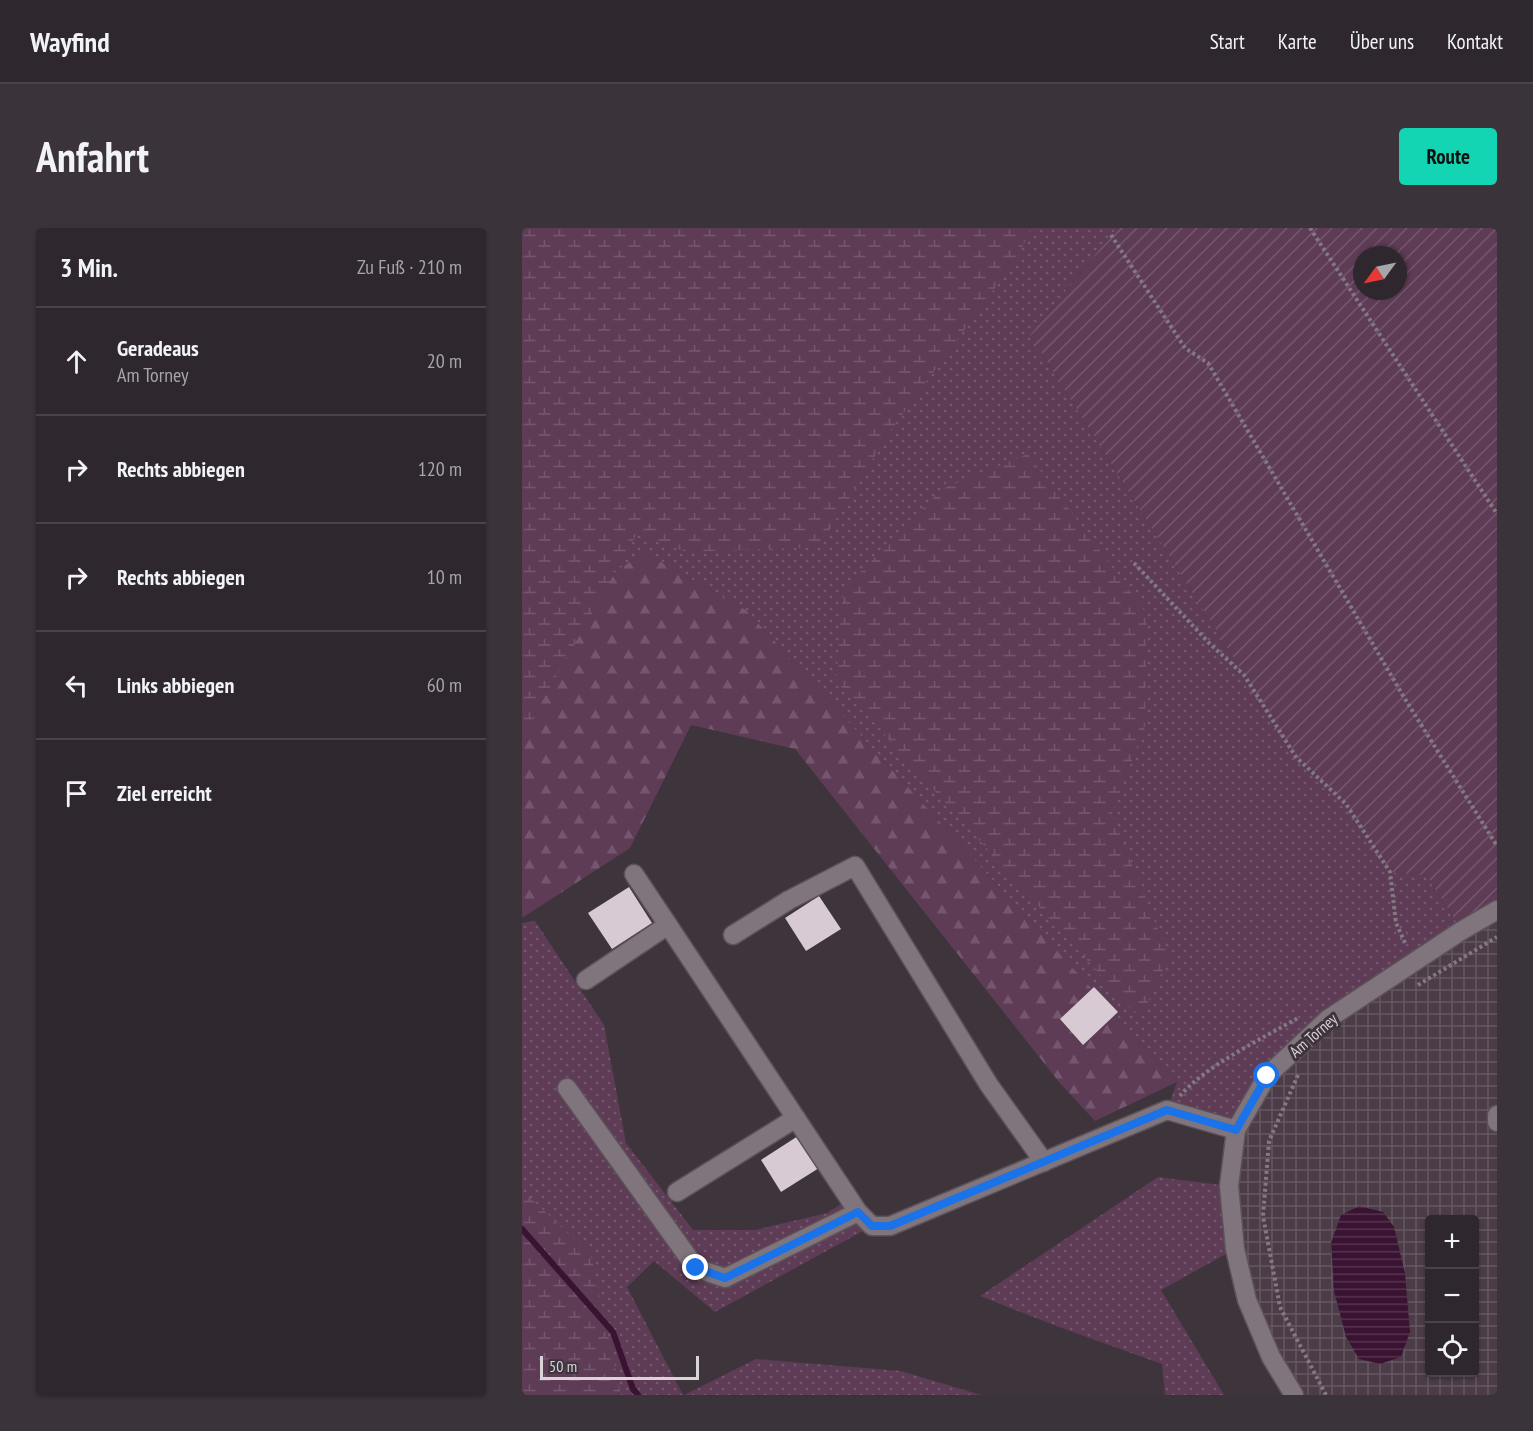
<!DOCTYPE html>
<html lang="de">
<meta charset="utf-8">
<style>
body{margin:0;font-family:"PT Sans Narrow",sans-serif;background:#3a3339;color:#f1f3f6}
.controls{position:absolute;right:18px;bottom:18px;display:grid;overflow:hidden;border-radius:6px;box-shadow:0 2px 4px #0004}
.controls button{width:54px;height:54px;display:grid;place-items:center;padding:0;border:0;border-bottom:2px solid #494449;background:#2e272d;color:#f1f3f6;font:30px sans-serif}
.compass{position:absolute;left:831px;top:18px;width:54px;height:54px;border-radius:50%;background:#2e272d;box-shadow:0 2px 4px #0004;rotate:237deg}
.scale{position:absolute;left:18px;bottom:15px;width:159px;box-sizing:border-box;padding-left:6px;border:3px solid #dad3d8;border-top:0;font-size:16px;line-height:21px;white-space:nowrap;color:#dad3d8;-webkit-text-stroke:4px #3e343c;paint-order:stroke}
.stop{position:absolute;width:18px;height:18px;margin:-14px;border:4px solid #1a73e8;border-radius:50%;background:#fff}
.stop.end{background:#1a73e8;border-color:#fff;box-shadow:0 2px 6px #0008}
.list{margin:0;padding:0;list-style:none}
h2{display:flex;justify-content:space-between;align-items:center;height:78px;margin:0;padding:0 24px;font-size:26px}
h2 small{font-size:20px;font-weight:400;color:#a7a5aa}
.list li{display:grid;grid-template-columns:39px 1fr auto;gap:18px;align-items:center;box-sizing:border-box;height:108px;padding:0 24px;border-top:2px solid #494449}
.list b{display:block;font-size:22px;white-space:nowrap}
.list p{margin:0;font-size:20px;white-space:nowrap;color:#a7a5aa}
.list em{font-size:20px;font-style:normal;color:#a7a5aa}
.icon{flex:none;width:33px;height:33px;fill:none;stroke:currentColor;stroke-width:2;stroke-linecap:round;stroke-linejoin:round}
.map{position:relative;flex:none;width:975px;height:1167px;overflow:hidden;border-radius:6px}
header{display:flex;align-items:center;gap:36px;box-sizing:border-box;height:84px;padding:0 30px;background:#2e272d;border-bottom:2px solid #494449}
header strong{font-size:28px}
nav{display:flex;gap:33px;margin-inline-start:auto;font-size:21px}
.intro{display:flex;align-items:center;justify-content:space-between;box-sizing:border-box;height:144px;padding:0 36px}
h1{margin:0;font-size:42px}
.button{padding:15px 27px;border-radius:6px;background:#14d5b3;color:#111;font-size:21px;font-weight:700}
main{display:flex;gap:36px;padding:0 36px}
aside{flex:1;background:#2e272d;border-radius:6px;box-shadow:0 2px 4px #0004}
.map>svg:first-child{display:block}
</style>
<header>
<strong>Wayfind</strong>
<nav><a>Start</a><a>Karte</a><a>Über uns</a><a>Kontakt</a></nav>
</header>
<div class="intro"><h1>Anfahrt</h1><a class="button">Route</a></div>
<main>
<aside>
<h2>3 Min.<small>Zu Fuß · 210 m</small></h2>
<ul class="list">
<li><svg class="icon" aria-label="ahead" viewBox="0 0 24 24"><path d="M12 20V5M6 11l6-6 6 6"/></svg><div><b>Geradeaus</b><p>Am Torney</p></div><em>20 m</em></li>
<li><svg class="icon" aria-label="right" viewBox="0 0 24 24"><path d="M7 20v-9h11M14 6l5 5-5 5"/></svg><div><b>Rechts abbiegen</b></div><em>120 m</em></li>
<li><svg class="icon" aria-label="right" viewBox="0 0 24 24"><path d="M7 20v-9h11M14 6l5 5-5 5"/></svg><div><b>Rechts abbiegen</b></div><em>10 m</em></li>
<li><svg class="icon" aria-label="left" viewBox="0 0 24 24"><path d="M17 20v-9H6M10 6l-5 5 5 5"/></svg><div><b>Links abbiegen</b></div><em>60 m</em></li>
<li><svg class="icon" aria-label="arrive" viewBox="0 0 24 24"><path d="M6 21V4h12l-3 4 3 4H6"/></svg><div><b>Ziel erreicht</b></div></li>
</ul>
</aside>
<div class="map">
<svg width="975" height="1167" viewBox="0 0 975 1167">
<defs>
<pattern id="industrial-grid" width="8" height="8" patternUnits="userSpaceOnUse" patternTransform="scale(1.5)"><rect width="8" height="8" fill="#4c3c48"/><path d="M0 4h8M4 0v8" fill="none" stroke="#655762"/></pattern>
<pattern id="grass-dots" width="8" height="8" patternUnits="userSpaceOnUse" patternTransform="scale(1.5)"><rect width="8" height="8" fill="#5e3c56"/><path d="M2 2h.1M6 6h.1" fill="none" stroke="#74576e" stroke-width="1.8" stroke-linecap="round"/></pattern>
<pattern id="forest-firs" width="22" height="20" patternUnits="userSpaceOnUse" patternTransform="scale(1.5)"><rect width="22" height="20" fill="#5e3c56"/><path d="M5 1l3.5 6h-7zM16 11l3.5 6h-7z" fill="#74576e"/></pattern>
<pattern id="wetland-marsh" width="20" height="14" patternUnits="userSpaceOnUse" patternTransform="scale(1.5)"><rect width="20" height="14" fill="#5e3c56"/><path d="M1 5h8M5 5V1M11 12h8M15 12V8" fill="none" stroke="#74576e"/></pattern>
<pattern id="garden-furrows" width="10" height="10" patternUnits="userSpaceOnUse" patternTransform="scale(1.5)"><rect width="10" height="10" fill="#5e3c56"/><path d="M-1 1l2-2M0 10L10 0M9 11l2-2" fill="none" stroke="#74576e"/></pattern>
<pattern id="water-rules" width="6" height="5" patternUnits="userSpaceOnUse" patternTransform="scale(1.5)"><rect width="6" height="5" fill="#3a1333"/><path d="M0 2.5h6" fill="none" stroke="#563450"/></pattern>
</defs>
<rect width="100%" height="100%" fill="#3e343c"/>
<path fill="url(#industrial-grid)" fill-rule="evenodd" d="M975,677V1167H772L713,1021L714,902L745,848L806,791ZM908,992H952V1144H908Z"/>
<g fill="url(#grass-dots)">
<polygon points="0,0 595,0 508,107 774,529 824,576 868,644 905,648 939,701 745,848 714,902 645,882 655,854 224,382 123,325 62,362"/>
<polygon points="13,693 82,797 104,915 171,1002 233,1002 305,985 328,970 350,998 193,1084 132,1033 105,1059 161,1167 0,1167 0,695"/>
<polygon points="636,949 707,958 713,1021 639,1062 702,1167 643,1167 640,1136 537,1099 458,1068"/>
<polygon points="234,1131 379,1143 459,1167 162,1167"/>
</g>
<polygon fill="url(#forest-firs)" points="123,325 224,382 655,854 573,893 537,854 273,521 169,497 108,620 0,690 0,494 62,362"/>
<g fill="url(#wetland-marsh)">
<polygon points="0,0 509,0 495,30 369,202 297,319 165,324 115,306 0,509"/>
<polygon points="506,226 625,386 623,497 590,586 647,729 618,791 314,453 321,362 420,261"/>
<polygon points="0,962 69,1027 99,1167 0,1167"/>
</g>
<path fill="url(#garden-furrows)" fill-rule="evenodd" d="M595,0H975V677L939,701L905,648L868,644L824,576L774,529L508,107ZM840,27H876V63H840Z"/>
<polygon fill="url(#water-rules)" points="837,978 861,984 872,999 883,1045 888,1104 879,1129 858,1136 837,1131 824,1109 812,1063 809,1015 819,987"/>
<g fill="none" stroke-linecap="round" stroke-linejoin="round">
<polyline stroke="#3a1333" stroke-width="6" points="0,1001 91,1104 111,1161 116,1167"/>
</g>
<g fill="#d7cad3">
<polygon points="107,659 130,695 90,721 66,685"/>
<polygon points="297,668 319,701 284,723 263,690"/>
<polygon points="572,759 596,784 561,817 538,791"/>
<polygon points="276,908 297,940 259,964 239,932"/>
</g>
<g fill="none" stroke-linecap="round" stroke-linejoin="round">
<defs>
<g id="minor">
<polyline points="146,697 336,984"/>
<polyline points="211,707 267,672 333,638 467,857 522,934"/>
<polyline points="64,752 146,697 112,646"/>
<polyline points="45,860 174,1040 203,1050 336,984 350,998 368,998 645,882 714,902"/>
<polyline points="975,887 975,894"/>
<polyline points="155,964 274,890"/>
<polyline points="772,1167 749,1129 725,1072 713,1021 707,958 714,902 745,848 806,791 939,703 975,682"/>
</g>
</defs>
<use href="#minor" stroke="#5b5359" stroke-width="21"/>
<g stroke="#837a81" stroke-width="4" stroke-dasharray="3 3" stroke-linecap="butt">
<polyline points="788,0 975,286"/>
<polyline points="589,7 663,120 686,135 883,471 975,618"/>
<polyline points="612,335 687,415 722,447 774,529 824,576 868,644 874,695 884,717"/>
<polyline points="896,757 975,709"/>
<polyline points="776,847 747,913 741,988 758,1079 804,1167"/>
<path d="M658,868C683,838 741,810 776,790"/>
</g>
<use href="#minor" stroke="#80757d" stroke-width="18"/>
</g>
<g fill="none" stroke-linecap="round" stroke-linejoin="round">
<polyline stroke="#1a73e8" stroke-width="8" points="174,1040 203,1050 336,984 350,998 368,998 645,882 714,902 745,848"/>
</g>
<g text-anchor="middle" dominant-baseline="central" stroke-width="6" stroke-linejoin="round" paint-order="stroke">
<g font-size="16" fill="#dad3d8" stroke="#3e343c">
<text transform="translate(791 807) rotate(-41)">Am Torney</text>
</g>
</g>
</svg>
<div class="controls">
<button>+</button>
<button>−</button>
<button><svg class="icon" aria-label="locate" viewBox="0 0 24 24"><circle cx="12" cy="12" r="6"/><path d="M12 2v4M12 18v4M2 12h4M18 12h4"/></svg></button>
</div>
<svg class="compass" viewBox="-18 -18 36 36"><path d="M0-13l5 13h-10z" fill="#e53935"/><path d="M0 13l5-13h-10z" fill="#a7a5aa"/></svg>
<div class="scale">50 m</div>
<div class="stop" style="left:745px;top:848px"></div>
<div class="stop end" style="left:174px;top:1040px"></div>
</div>
</main>
